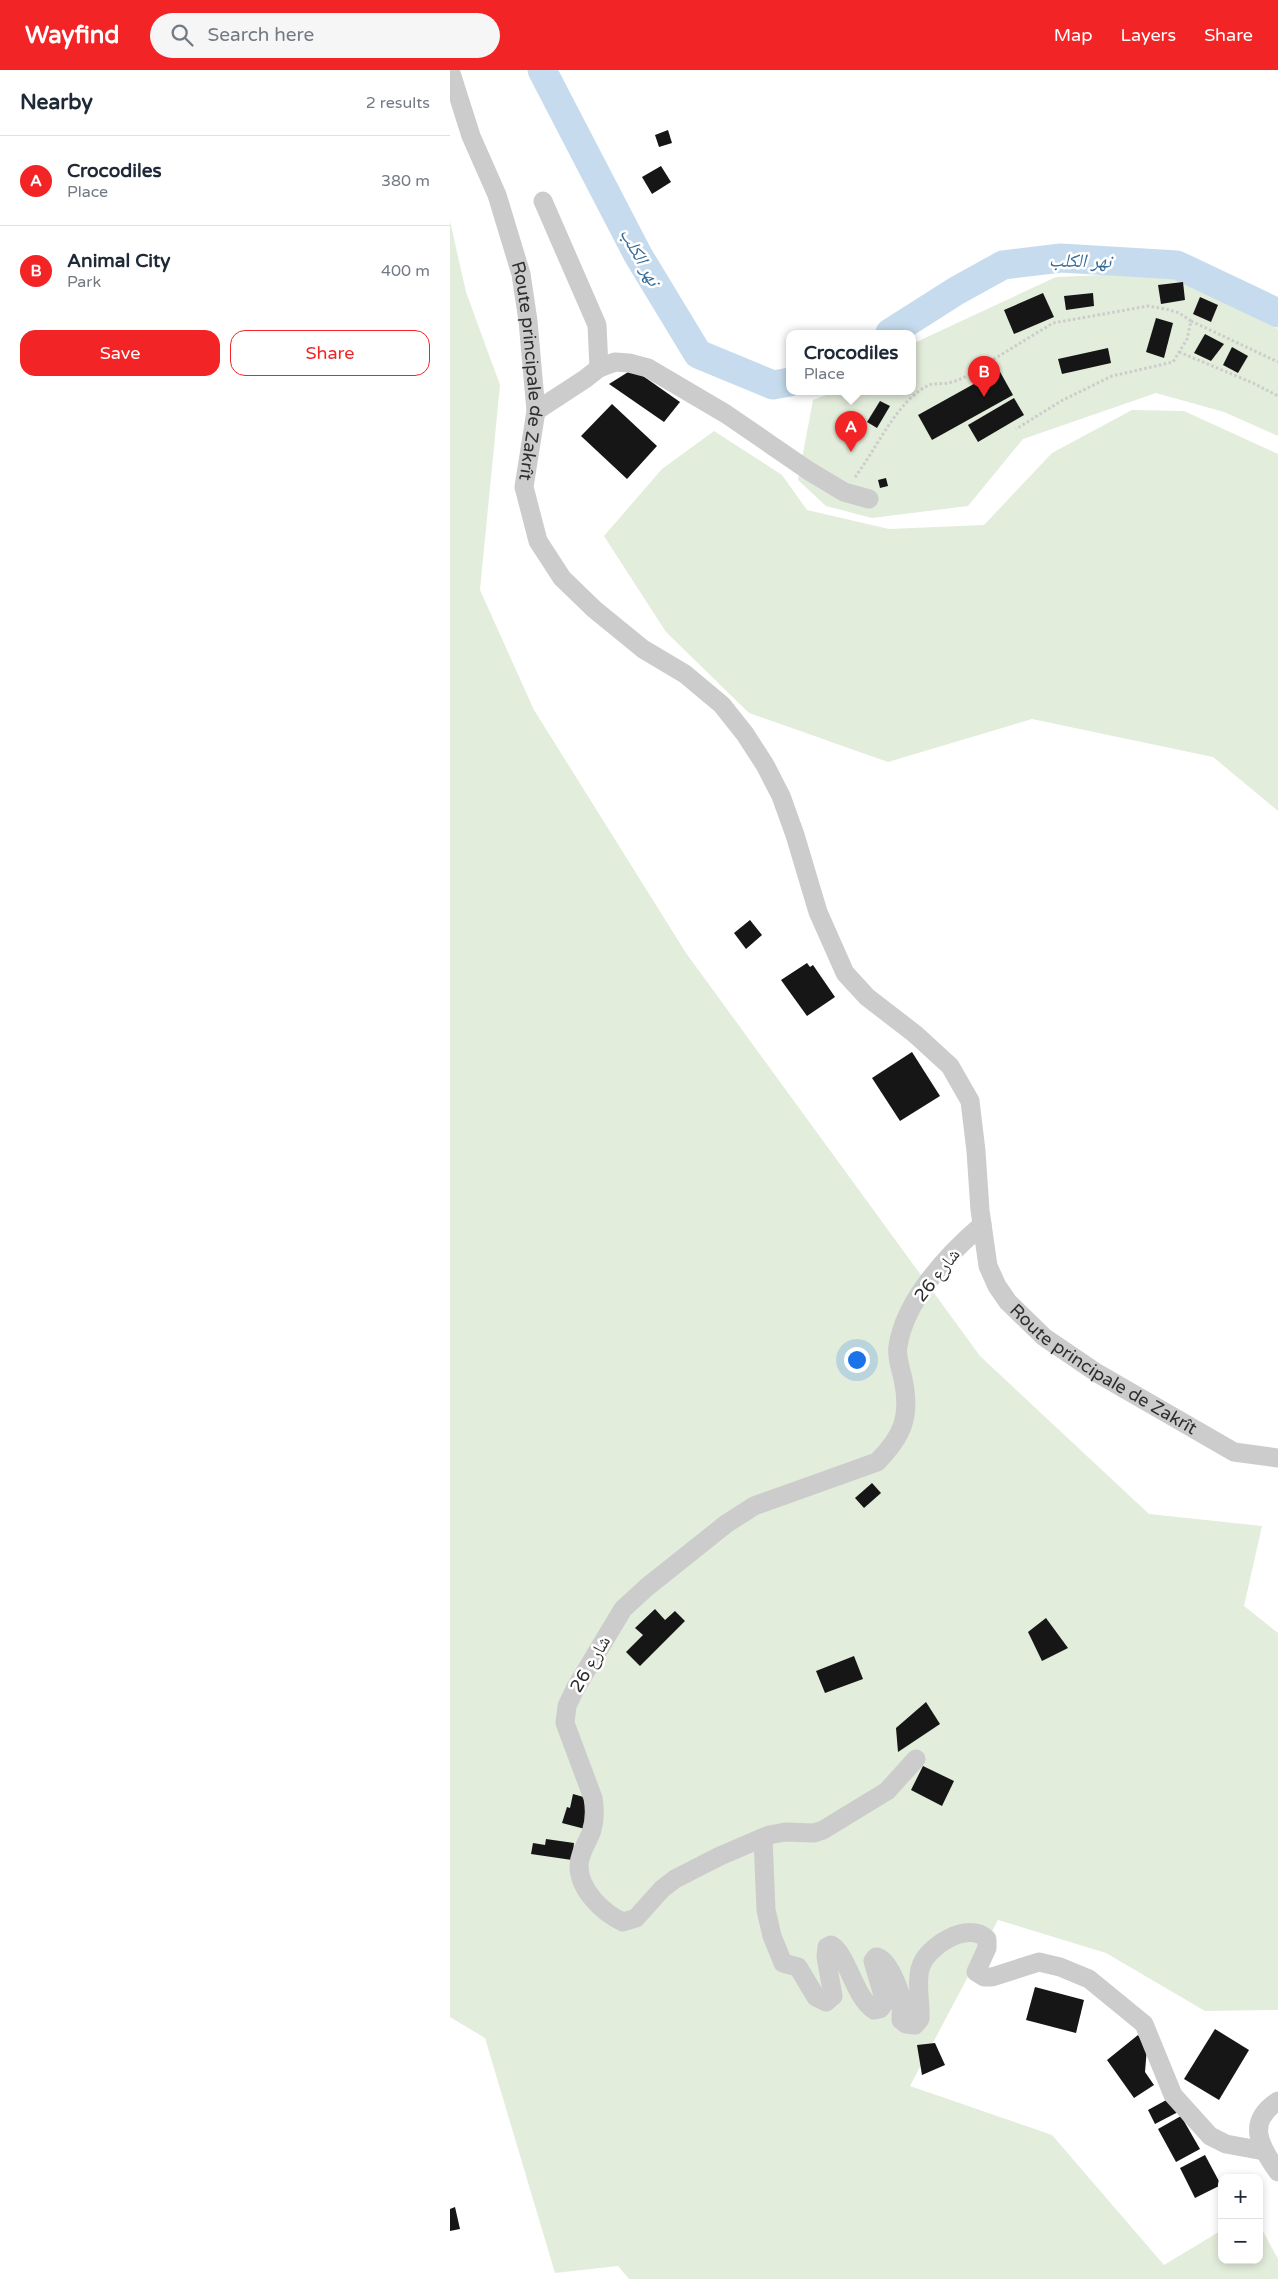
<!DOCTYPE html>
<meta charset="utf-8">
<style>
body{margin:0;font-family:"Varela Round","Noto Naskh Arabic",sans-serif;background:#f6f6f7;color:#1f2937}
.controls{position:absolute;right:15px;bottom:15px;display:grid;overflow:hidden;border-radius:10px;box-shadow:0 2px 8px #0003}
.controls button{width:45px;height:45px;display:grid;place-items:center;padding:0;border:0;border-bottom:1px solid #e0e1e3;background:#fff;color:#1f2937;font:25px sans-serif}
.you{position:absolute;left:406px;top:1289px;width:18px;height:18px;margin:-12px;border:4px solid #fff;border-radius:50%;background:#1a73e8;box-shadow:0 0 0 8px #1a73e833}
.badge{display:grid;place-items:center;width:32px;height:32px;border-radius:50%;background:#f22425;color:#fff;font-size:16px;font-weight:700}
.pin{position:absolute;translate:-50% -41px;filter:drop-shadow(0 1px 2px #0008)}
.pin::after{content:'';position:absolute;top:26px;width:18px;height:15px;background:inherit;clip-path:polygon(0 0,100% 0,50% 100%)}
.popup{position:absolute;left:336px;top:260px;width:130px;height:65px;box-sizing:border-box;display:grid;place-content:center;border-radius:10px;background:#fff;filter:drop-shadow(0 1px 4px #0005);font-size:16px;white-space:nowrap;color:#747a83}
.popup b{font-size:19px;color:#1f2937}
.popup::after{content:'';position:absolute;left:50%;top:100%;margin-left:-10px;border:10px solid transparent;border-top-color:#fff}
.list{margin:0;padding:0;list-style:none}
h2{display:flex;justify-content:space-between;align-items:center;height:65px;margin:0;padding:0 20px;font-size:21px}
h2 small{font-size:16px;font-weight:400;color:#747a83}
.list li{display:grid;grid-template-columns:32px 1fr auto;gap:15px;align-items:center;box-sizing:border-box;height:90px;padding:0 20px;border-top:1px solid #e0e1e3}
.list b{display:block;font-size:19px;white-space:nowrap}
.list p{margin:0;font-size:16px;white-space:nowrap;color:#747a83}
.list em{font-size:16px;font-style:normal;color:#747a83}
.actions{display:flex;gap:10px;padding:15px 20px}
.actions a{flex:1;padding:11px 0;border:1px solid #f22425;border-radius:15px;text-align:center;font-size:18px;color:#f22425}
.actions .main{background:#f22425;color:#fff}
.icon{flex:none;width:28px;height:28px;fill:none;stroke:currentColor;stroke-width:2;stroke-linecap:round;stroke-linejoin:round}
.map{position:relative;flex:none;width:828px;height:2209px;overflow:hidden}
header{display:flex;align-items:center;gap:30px;box-sizing:border-box;height:70px;padding:0 25px;background:#f22425;color:#fff}
header strong{font-size:24px}
nav{display:flex;gap:28px;margin-inline-start:auto;font-size:18px}
.search{width:350px;height:45px;background:#f6f6f7;display:flex;align-items:center;gap:12px;box-sizing:border-box;padding:0 18px;border-radius:28px;color:#747a83;font-size:19px}
main{display:flex}
aside{flex:1;background:#fff}
.map>svg:first-child{display:block}
</style>
<header>
<strong>Wayfind</strong>
<div class="search"><svg class="icon" aria-label="search" viewBox="0 0 24 24"><circle cx="10" cy="10" r="6"/><path d="M15 15l6 6"/></svg>Search here</div>
<nav><a>Map</a><a>Layers</a><a>Share</a></nav>
</header>
<main>
<aside>
<h2>Nearby<small>2 results</small></h2>
<ul class="list">
<li><span class="badge">A</span><div><b>Crocodiles</b><p>Place</p></div><em>380 m</em></li>
<li><span class="badge">B</span><div><b>Animal City</b><p>Park</p></div><em>400 m</em></li>
</ul>
<div class="actions"><a class="main">Save</a><a>Share</a></div>
</aside>
<div class="map">
<svg width="828" height="2209" viewBox="0 0 828 2209">
<rect width="100%" height="100%" fill="#fff"/>
<g fill="#e3eddb">
<polygon points="0,151 16,222 50,315 30,520 84,640 236,883 530,1286 699,1444 812,1456 794,1536 828,1563 828,1940 755,1941 656,1883 548,1850 460,2016 602,2065 714,2195 772,2160 772,2190 809,2190 809,2154 828,2189 828,2209 179,2209 168,2196 105,2203 35,1968 0,1947"/>
<polygon points="724,202 828,259 828,366 774,342 706,323 573,369 518,436 422,448 376,436 348,410 363,330 387,321 462,321 462,274 606,207"/>
<polygon points="682,340 734,341 828,384 828,741 763,687 582,649 438,692 299,643 216,562 154,466 212,399 264,361 332,405 357,440 439,459 534,455 602,383"/>
</g>
<g fill="none" stroke-linecap="round" stroke-linejoin="round">
<g stroke="#c6dcee" stroke-width="29">
<polyline points="92,0 188,185 248,284 323,315 340,312"/>
<polyline points="440,263 506,221 553,195 611,188 727,195 828,243"/>
</g>
</g>
<g fill="#161616">
<polygon points="218,60 222,73 209,77 205,65"/>
<polygon points="211,96 221,112 202,124 192,107"/>
<polygon points="733,212 735,230 711,234 708,215"/>
<polygon points="593,223 604,247 564,264 554,240"/>
<polygon points="643,223 644,236 616,240 614,226"/>
<polygon points="750,227 768,235 761,252 743,244"/>
<polygon points="706,248 723,253 714,288 696,282"/>
<polygon points="755,264 774,274 761,291 744,283"/>
<polygon points="782,277 798,286 788,303 773,295"/>
<polygon points="658,278 661,293 612,304 608,289"/>
<polygon points="183,299 230,332 214,352 159,314"/>
<polygon points="549,300 563,325 482,370 468,345"/>
<polygon points="564,328 574,345 528,372 518,355"/>
<polygon points="430,331 440,336 427,358 417,352"/>
<polygon points="162,334 207,376 177,409 131,366"/>
<polygon points="436,408 438,416 430,418 428,410"/>
<polygon points="300,850 312,865 296,879 284,863"/>
<polygon points="357,893 360,897 363,895 385,927 357,946 331,910"/>
<polygon points="462,982 490,1026 450,1051 422,1008"/>
<polygon points="422,1413 431,1423 414,1438 405,1428"/>
<polygon points="205,1539 215,1550 225,1541 235,1551 190,1596 176,1582 193,1565 185,1558"/>
<polygon points="596,1548 618,1578 592,1591 578,1562"/>
<polygon points="404,1586 413,1609 375,1623 366,1601"/>
<polygon points="476,1632 490,1654 448,1682 446,1658"/>
<polygon points="473,1696 504,1711 492,1736 461,1720"/>
<polygon points="123,1724 137,1728 135,1736 141,1738 135,1759 112,1753 117,1737 120,1738"/>
<polygon points="96,1769 124,1773 122,1790 81,1784 83,1773 95,1775"/>
<polygon points="585,1917 634,1930 626,1963 576,1950"/>
<polygon points="765,1959 799,1980 769,2030 734,2009"/>
<polygon points="688,1965 697,1977 695,2002 704,2015 684,2028 657,1990"/>
<polygon points="485,1973 495,1995 472,2005 467,1975"/>
<polygon points="720,2028 728,2042 705,2054 698,2040"/>
<polygon points="731,2046 750,2079 726,2092 708,2059"/>
<polygon points="755,2085 771,2115 745,2128 730,2098"/>
<polygon points="5,2137 10,2159 0,2161 0,2139"/>
</g>
<g fill="none" stroke-linecap="round" stroke-linejoin="round">
<g stroke="#ccc" stroke-width="3" stroke-dasharray="2.5 2.5" stroke-linecap="butt">
<polyline points="741,251 828,292"/>
<polyline points="729,282 803,313 828,326"/>
<path d="M405,407C426,380 447,330 479,315C485,313 492,314 498,313C503,312 508,310 513,308L603,253L698,236L716,239L729,243L741,251L737,269L723,292L662,306L611,331L566,359"/>
</g>
<g stroke="#ccc" stroke-width="19">
<path id="s1" d="M0,0L21,66L47,125L71,204L78,251L86,341L74,417L88,471L112,508L144,539L193,579L235,604L272,635L295,664L315,695L331,726L345,765L368,842L395,903L417,927L465,964L500,996L520,1031L526,1081L530,1140L538,1196L547,1216L558,1232L594,1267L647,1303L784,1382L828,1388"/>
<polyline points="93,131 147,255 149,298"/>
<polyline points="86,341 135,309 149,298 165,292 179,293 198,298 276,344 359,401 394,422 419,429"/>
<path d="M466,1689L437,1721L373,1760L364,1763L335,1762L319,1765L270,1786L225,1809L212,1819L186,1848L173,1852C153,1843 129,1820 129,1796C129,1784 137,1773 141,1763C145,1751 145,1739 143,1728L115,1653L117,1636L125,1619L173,1539L197,1517L276,1454L304,1436L427,1392C453,1366 461,1346 453,1309C451,1299 446,1287 448,1276C455,1230 498,1184 532,1155"/>
<path d="M313,1768L316,1840L322,1866L333,1893L348,1897L366,1927L376,1932L383,1926L376,1887L377,1877L381,1875C397,1883 404,1927 424,1940L430,1939L435,1932L423,1891L426,1887C437,1887 450,1919 451,1929C452,1936 451,1943 451,1950L456,1954L465,1955L470,1949C471,1933 466,1916 470,1899C475,1877 518,1850 537,1869V1878L526,1902L534,1907H542L589,1892L610,1897L639,1909L694,1954L723,2025L760,2066L776,2074L814,2081"/>
<path d="M828,2031C796,2052 809,2075 828,2102"/>
</g>
</g>
<g text-anchor="middle" dominant-baseline="central" stroke-width="5" stroke-linejoin="round" paint-order="stroke">
<g font-size="18" fill="#2f2f2f" stroke="#fff">
<text stroke="none"><textPath href="#s1" startOffset="314">Route principale de Zakrît</textPath></text>
<text transform="translate(487 1205) rotate(-52)">شارع 26</text>
<text stroke="none"><textPath href="#s1" startOffset="1539">Route principale de Zakrît</textPath></text>
<text transform="translate(140 1594) rotate(-60)">شارع 26</text>
</g>
<g font-size="19" font-style="italic" fill="#366b97" stroke="#fff">
<text transform="translate(190 187) rotate(61)">نهر الكلب</text>
<text transform="translate(630 191) rotate(1)">نهر الكلب</text>
</g>
</g>
</svg>
<div class="controls">
<button>+</button>
<button>−</button>
</div>
<div class="you"></div>
<div class="pin badge" style="left:401px;top:382px">A</div>
<div class="popup"><b>Crocodiles</b>Place</div>
<div class="pin badge" style="left:534px;top:327px">B</div>
</div>
</main>
